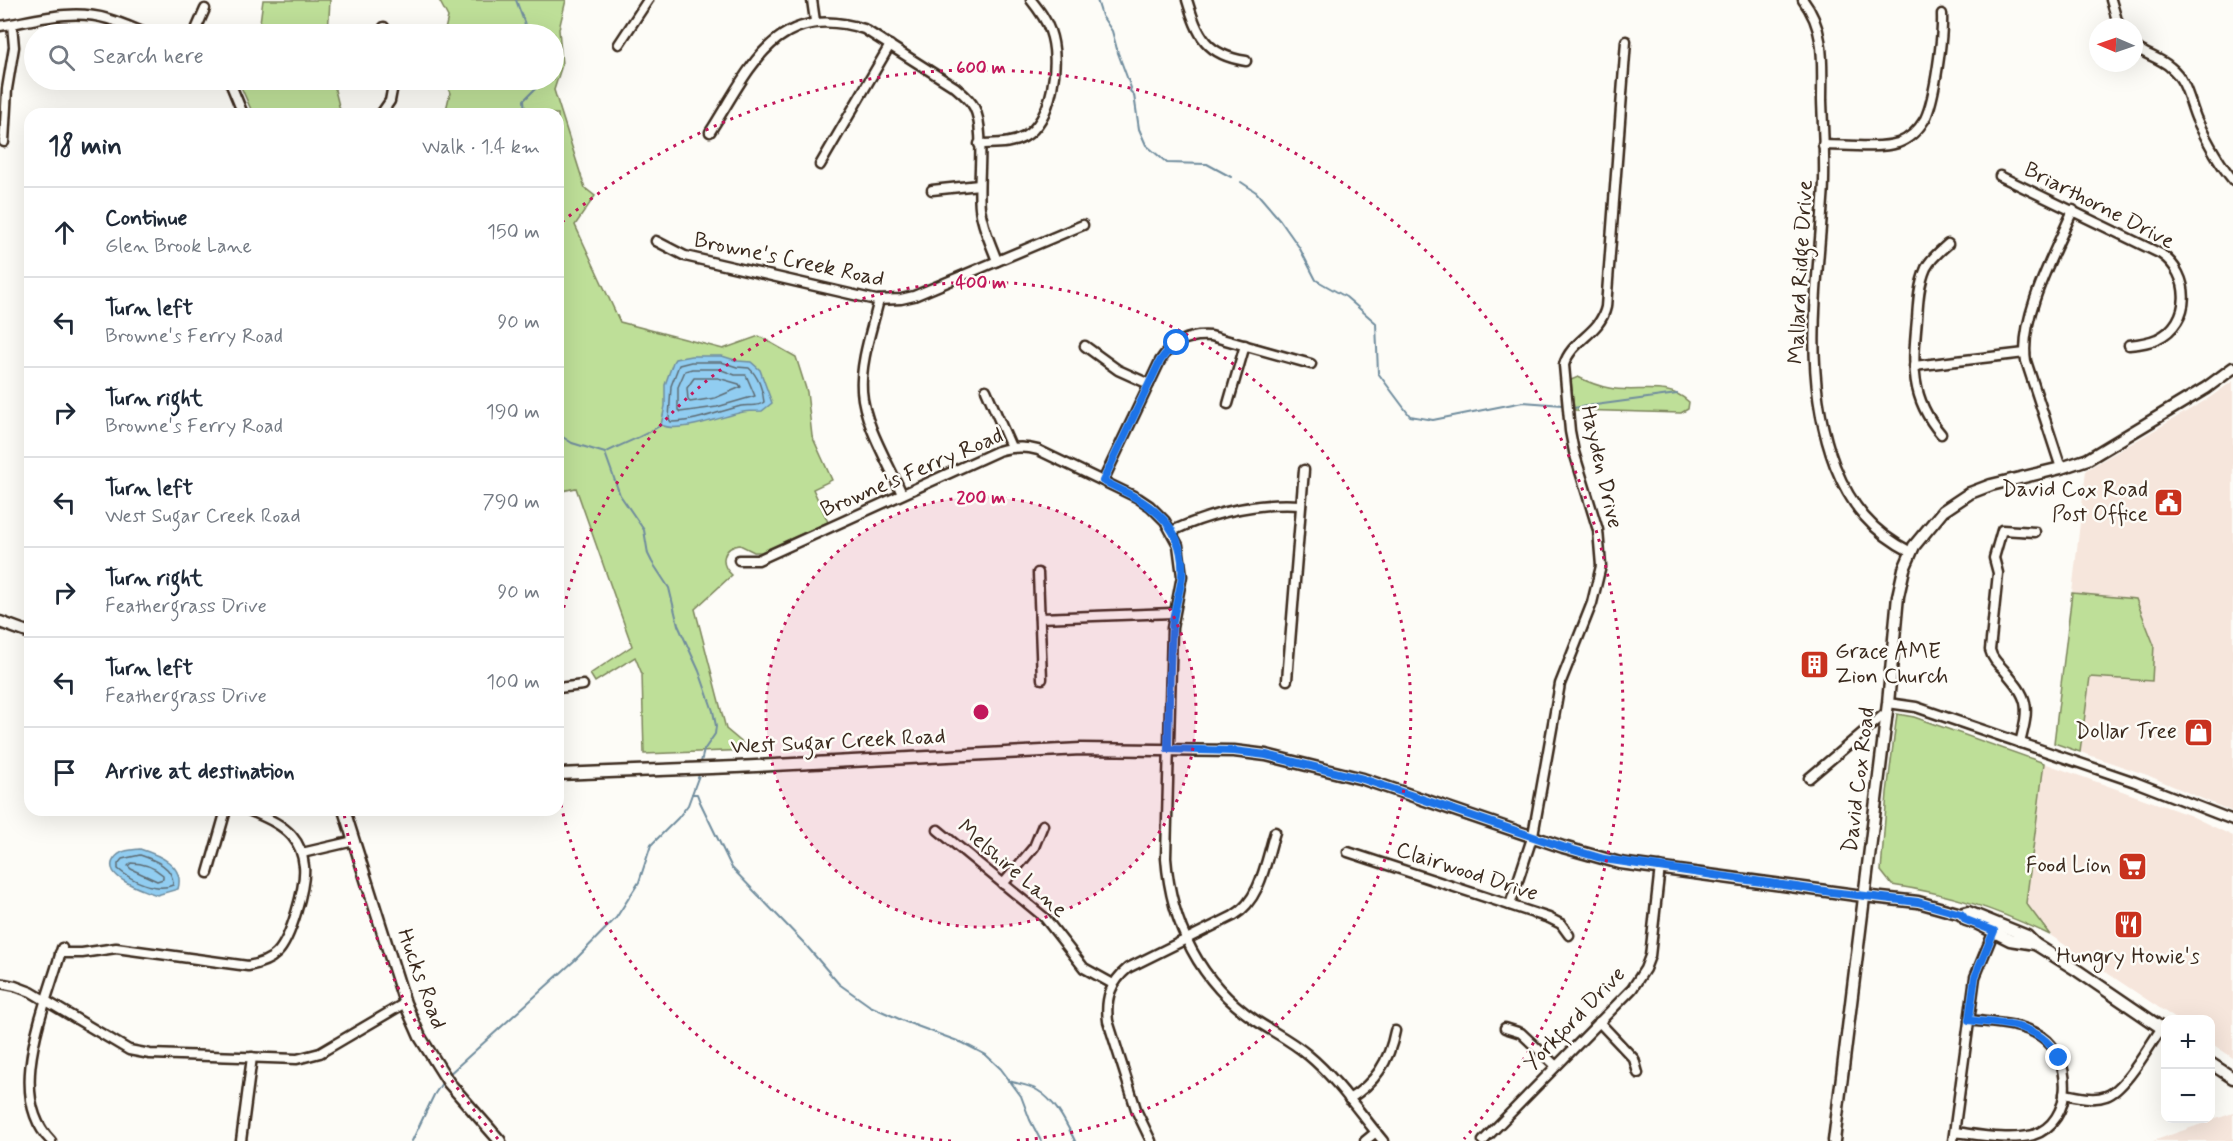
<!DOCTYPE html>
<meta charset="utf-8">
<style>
body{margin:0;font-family:Mynerve,sans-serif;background:#f2f2f3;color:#1f2937}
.controls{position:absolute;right:18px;bottom:18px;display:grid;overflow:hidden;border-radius:12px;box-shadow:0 6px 24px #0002}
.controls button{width:54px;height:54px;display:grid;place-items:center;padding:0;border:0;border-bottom:2px solid #e0e1e3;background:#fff;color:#1f2937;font:30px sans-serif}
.compass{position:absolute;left:2089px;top:18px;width:54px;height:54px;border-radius:50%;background:#fff;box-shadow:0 6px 24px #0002;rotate:272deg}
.stop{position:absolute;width:18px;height:18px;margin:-14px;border:4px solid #1a73e8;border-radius:50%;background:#fff}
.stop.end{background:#1a73e8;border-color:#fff;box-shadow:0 2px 6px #0008}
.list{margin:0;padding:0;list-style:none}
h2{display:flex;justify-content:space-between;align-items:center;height:78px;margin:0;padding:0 24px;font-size:26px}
h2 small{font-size:20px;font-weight:400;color:#747a83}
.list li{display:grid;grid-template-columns:39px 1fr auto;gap:18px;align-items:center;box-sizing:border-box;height:90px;padding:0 24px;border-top:2px solid #e0e1e3}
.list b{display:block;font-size:22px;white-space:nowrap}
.list p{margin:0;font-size:20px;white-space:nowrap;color:#747a83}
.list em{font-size:20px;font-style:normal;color:#747a83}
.icon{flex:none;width:33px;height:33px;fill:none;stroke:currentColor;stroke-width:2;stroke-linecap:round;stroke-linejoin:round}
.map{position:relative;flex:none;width:2233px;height:1141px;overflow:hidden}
.search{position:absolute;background:#fff;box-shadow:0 6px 24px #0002;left:24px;top:24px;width:540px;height:66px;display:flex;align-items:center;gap:15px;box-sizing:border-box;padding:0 21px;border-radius:33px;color:#747a83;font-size:22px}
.panel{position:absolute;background:#fff;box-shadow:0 6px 24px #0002;left:24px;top:108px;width:540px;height:708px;border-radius:18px}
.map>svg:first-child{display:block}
</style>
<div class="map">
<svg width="2233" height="1141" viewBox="0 0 2233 1141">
<rect width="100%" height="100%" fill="#fdfcf7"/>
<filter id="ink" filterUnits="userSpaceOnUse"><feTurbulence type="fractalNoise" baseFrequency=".0167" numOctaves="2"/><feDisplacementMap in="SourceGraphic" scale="12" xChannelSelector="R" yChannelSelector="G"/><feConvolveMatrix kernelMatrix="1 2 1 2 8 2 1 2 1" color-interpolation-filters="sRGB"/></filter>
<g filter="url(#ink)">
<g fill="#f6e6dc">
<polygon points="2233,381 2233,812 2147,775 2080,752 2090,677 2152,681 2072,593 2086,470 2206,400"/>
<polygon points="2044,763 2189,815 2233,836 2233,1058 2211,1043 2210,1020 2176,1019 2050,935 2025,903"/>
<polygon points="2233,1113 2233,1141 2153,1141"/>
</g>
<g fill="#bedf98" stroke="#7c845b" stroke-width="1.5">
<polygon points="263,0 330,0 328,34 256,34 259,30"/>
<path d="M439,0H566L559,29L562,65L554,90L585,188L595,196L575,225L620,322L723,349L759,336L796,357L807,392L812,436L832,480L813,489L828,522L761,552H754L740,545C722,547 719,564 732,575L695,609L726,729L751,750L644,754L642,674L635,657L595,682L590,674L632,646L576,488L558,492V114H445L450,93L444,80H554V34H444L448,17Z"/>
<polygon points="238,80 336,80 335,90 341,114 253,114"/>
<path d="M1578,377C1588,382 1598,386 1609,388C1636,394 1667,381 1689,402L1688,409L1681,413L1574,410L1571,380Z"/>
<polygon points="2072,593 2136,599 2154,645 2152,681 2090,677 2080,752 2054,743"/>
<path d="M1897,714L1914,717L2044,763L2026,903L2050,935C1996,909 1951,894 1892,885L1881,871L1887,793Z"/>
</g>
<g fill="#91cdf1" stroke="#6f8c9d" stroke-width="1.5">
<path d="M691,356H722L738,361L751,362L760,370L772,403L762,411C756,411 749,411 743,412C723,416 680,434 661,425L665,406V385L673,362L675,359Z"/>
<path d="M140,849C159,855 185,865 178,889L157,895C145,891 101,877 114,859C120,850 130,850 140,849Z"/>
</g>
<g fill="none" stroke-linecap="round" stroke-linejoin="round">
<g stroke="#5d6b72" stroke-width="1.5">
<path d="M691,362H721L737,367L749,368C758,376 763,390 764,402C757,408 749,404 741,406C718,412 694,422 671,422L669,419L671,386L679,365Z"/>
<polygon points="692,369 719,369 735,375 746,375 755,396 717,407 680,412 678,410 678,387 685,371"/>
<polygon points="694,378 718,378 739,384 741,387 715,398 690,402 688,400 687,388"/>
<path d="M140,855C155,860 174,867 173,885C156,892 132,881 118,869V864L122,859Z"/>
<path d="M131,863C143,863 154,867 163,875V879L157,881L131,869L128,866Z"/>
</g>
<g stroke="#6f8c9d" stroke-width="2">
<polyline points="516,0 527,30 530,34"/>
<polyline points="1097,0 1102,16 1112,31 1118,53 1131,88 1130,91 1134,95 1139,129 1146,145 1167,163 1207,164 1231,177"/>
<polyline points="525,114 524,100 536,88 537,80"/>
<polyline points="1241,182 1256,192 1280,220 1299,247 1316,280 1346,297 1376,323 1378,373 1410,416 1433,420 1523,402 1563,405"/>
<polyline points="1573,408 1677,394"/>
<polyline points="558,434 572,443 605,453 620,495 644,530 648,554 652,562 669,588 678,625 699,671 713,711 716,726 715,734 704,750 701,762"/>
<path d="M605,453C624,443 643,437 661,425"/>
<polyline points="692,794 697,794 700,802 732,868 804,943 839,984 870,1006 906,1022 963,1043 986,1055 1001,1069 1021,1096 1030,1120 1041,1141"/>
<polyline points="447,1076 574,961 616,918 639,882 651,845 678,818 688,805 699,775"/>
<path d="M1009,1081C1018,1084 1029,1085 1037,1090C1056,1101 1066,1123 1075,1141"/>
<polyline points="412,1141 434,1095 444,1080"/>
</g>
<defs>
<g id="minor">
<polyline points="812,0 815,21"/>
<path d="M1187,0C1198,36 1206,55 1246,61"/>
<path d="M1803,0C1826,30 1822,64 1822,100C1823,133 1826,167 1823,200C1817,290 1802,379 1835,466C1851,506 1872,532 1911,552"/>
<polyline points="2111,0 2119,27"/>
<path d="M0,26C36,20 72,8 108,19C122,23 135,29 148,34"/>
<polyline points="384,27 386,34"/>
<polyline points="194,34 205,9"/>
<polyline points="619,44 648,0"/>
<path d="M2134,46C2145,55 2160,58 2170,67C2187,80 2189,102 2197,120C2207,141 2218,162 2233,180"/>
<polyline points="229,80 243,114"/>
<polyline points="381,114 390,101 394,80"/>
<path d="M710,132C749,71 775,0 864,29L955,87C962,93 970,99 974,107C986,130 977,181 980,208C982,227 991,244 997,261"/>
<polyline points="4,142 7,89 14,47 12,24"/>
<path d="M979,144C994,143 1010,145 1024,137C1053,120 1061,61 1050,31C1046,19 1039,10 1031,0"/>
<path d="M1823,145C1845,145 1878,149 1898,143C1909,139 1919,129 1925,119C1935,99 1943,37 1942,14"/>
<polyline points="820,165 890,45"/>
<path d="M2000,176L2161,254C2191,274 2193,322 2157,339C2148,343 2139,344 2129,345"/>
<polyline points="932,190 979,185"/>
<polyline points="656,241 685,256 876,300 901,299 914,296 1083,225"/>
<path d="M879,300C872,329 860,362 862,391C864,424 889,464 902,494"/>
<polyline points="1085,346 1118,370 1149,384"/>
<polyline points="1914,366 2025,353"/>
<polyline points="986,390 1011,447"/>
<polyline points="1228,404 1245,345"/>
<path d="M1941,434C1909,397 1913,363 1917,319C1918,302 1919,284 1926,268C1931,258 1940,251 1948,244"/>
<path d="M2061,468L2026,361C2019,317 2055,252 2073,210"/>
<path d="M1103,481L1160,361C1171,343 1189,334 1211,336L1311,364"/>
<path d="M1172,531C1214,512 1255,502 1301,505"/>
<path d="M739,560H758L998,451C1012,447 1024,446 1038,450L1138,498L1150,506L1165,521L1178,545L1182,576L1172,628L1166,858C1171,924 1200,983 1255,1020C1273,1032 1292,1041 1308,1055C1337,1079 1359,1112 1383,1141"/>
<polyline points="1038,573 1042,679"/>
<polyline points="1040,618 1173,613"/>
<polyline points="1287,680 1304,470"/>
<polyline points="558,688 583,685"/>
<polyline points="1888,703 1916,707 2135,782 2233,820"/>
<path d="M2020,743C2030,704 2029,699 2003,669C1997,663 1992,658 1990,650L1998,573L1994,558L2002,530L2035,532"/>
<polyline points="1809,778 1887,712"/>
<polyline points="938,830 1045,918 1084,968 1113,984"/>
<polyline points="1348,852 1549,918 1561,924 1569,935"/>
<polyline points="302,853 354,841"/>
<polyline points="208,873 226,810"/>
<polyline points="1003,884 1034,847 1043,825"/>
<path d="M1510,905L1533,835L1560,684L1592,603L1601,566L1598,530L1574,452L1570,431L1564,365C1571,340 1600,334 1606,307L1626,41"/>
<path d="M60,953H82L116,948L248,966C259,964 270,960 277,953C291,939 306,885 304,866C303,856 299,844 292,836C281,823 264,817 249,810"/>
<polyline points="0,983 15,986 31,992 129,1050 150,1054 297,1059 320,1053 405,1003"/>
<polyline points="1599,1022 1634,1059 1638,1073"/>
<polyline points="1505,1028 1521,1033 1556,1066"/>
<path d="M2064,1094C2077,1096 2093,1101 2106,1096C2125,1090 2149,1046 2161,1029"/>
<path d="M1349,1099C1375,1083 1389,1062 1395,1031"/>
<path d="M1955,1132C1979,1135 2009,1141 2033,1135C2074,1122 2074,1058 2041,1036C2021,1023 1992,1023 1969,1020"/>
<path d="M51,1141C4,1094 47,1003 62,948"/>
<polyline points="241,1141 252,1057"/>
<path d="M1151,1141L1137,1112L1108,1021C1105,998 1111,982 1128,968L1233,916C1261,900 1266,860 1275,832"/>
<polyline points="1365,1141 1376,1132"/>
<polyline points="1483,1141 1632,989 1645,969 1650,956 1660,867"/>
<polyline points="1953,1141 1975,977 1994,931"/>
</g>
<g id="major">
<polyline points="0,622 30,633"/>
<polyline points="558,774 736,767 1081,749 1234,751 1266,755 1363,779 1563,847 1620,863 1863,896 1918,902 1961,914 1968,912 2027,936 2035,944 2078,971 2166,1031"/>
<polyline points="344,810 405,1003 420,1037 449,1083 500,1141"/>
<polyline points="1961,914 1966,920 1978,924 2010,940 2035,944"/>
<polyline points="2210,1063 2233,1078"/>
<polyline points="1834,1141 1888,703 1898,596 1904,569 1914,546 1943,511 1970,493 1991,485 2061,468 2088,459 2206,388 2233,368"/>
</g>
</defs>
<use href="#minor" stroke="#3b2a1e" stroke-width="13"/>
<use href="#major" stroke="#3b2a1e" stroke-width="15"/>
<use href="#minor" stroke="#fdfcf7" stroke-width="8"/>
<use href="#major" stroke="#fdfcf7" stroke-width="10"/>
</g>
</g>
<g fill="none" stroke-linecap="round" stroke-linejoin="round" filter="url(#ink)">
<path stroke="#1a73e8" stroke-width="8" d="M1177,343L1169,349L1160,361L1103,481C1145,501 1186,521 1182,576C1180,594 1173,611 1172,630C1169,669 1169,709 1168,749L1234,751L1266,755L1363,779L1563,847L1604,859L1831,892L1918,902L1961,914L1966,920L1994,931L1975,977L1969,1020C2006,1025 2039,1022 2059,1058"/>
</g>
<circle cx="981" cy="712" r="215" fill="#c2185b" fill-opacity=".12"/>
<g fill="none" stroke="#c2185b" stroke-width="3" stroke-dasharray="3 6">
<circle cx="981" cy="712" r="215"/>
<path d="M951 1141A430 430 0 0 1 558 790M558 634A430 430 0 1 1 1011 1141"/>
<path d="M498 1139A645 645 0 0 1 344 813M562 222A645 645 0 0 1 1464 1139"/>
</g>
<defs>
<symbol id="civic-square" viewBox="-11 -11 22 22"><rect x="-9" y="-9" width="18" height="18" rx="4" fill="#c8321e" stroke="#fdfcf7"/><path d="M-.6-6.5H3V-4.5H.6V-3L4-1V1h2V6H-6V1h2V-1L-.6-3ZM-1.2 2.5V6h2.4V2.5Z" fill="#fff"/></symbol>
<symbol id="building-square" viewBox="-11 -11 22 22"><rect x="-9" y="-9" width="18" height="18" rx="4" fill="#c8321e" stroke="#fdfcf7"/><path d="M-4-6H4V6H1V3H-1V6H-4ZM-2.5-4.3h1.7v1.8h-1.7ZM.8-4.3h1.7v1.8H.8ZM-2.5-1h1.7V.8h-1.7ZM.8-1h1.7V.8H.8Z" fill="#fff"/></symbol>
<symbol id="shop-square" viewBox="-11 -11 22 22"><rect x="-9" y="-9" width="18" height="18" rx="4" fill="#c8321e" stroke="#fdfcf7"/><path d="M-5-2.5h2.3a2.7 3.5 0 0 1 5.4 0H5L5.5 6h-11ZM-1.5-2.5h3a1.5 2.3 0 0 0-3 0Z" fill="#fff"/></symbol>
<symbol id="supermarket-square" viewBox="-11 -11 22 22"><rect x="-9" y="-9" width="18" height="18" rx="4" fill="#c8321e" stroke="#fdfcf7"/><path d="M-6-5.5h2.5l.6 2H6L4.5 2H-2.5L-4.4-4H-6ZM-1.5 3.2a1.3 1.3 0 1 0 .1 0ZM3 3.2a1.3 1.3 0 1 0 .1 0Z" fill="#fff"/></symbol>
<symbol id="restaurant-square" viewBox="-11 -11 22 22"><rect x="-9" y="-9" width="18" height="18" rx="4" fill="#c8321e" stroke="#fdfcf7"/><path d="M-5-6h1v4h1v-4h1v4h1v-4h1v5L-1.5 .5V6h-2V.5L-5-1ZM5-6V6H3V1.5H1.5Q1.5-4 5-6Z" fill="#fff"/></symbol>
</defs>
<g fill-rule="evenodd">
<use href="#civic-square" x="2152" y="486" width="33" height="33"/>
<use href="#building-square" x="1798" y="648" width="33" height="33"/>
<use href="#shop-square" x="2182" y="716" width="33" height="33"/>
<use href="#supermarket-square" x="2116" y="850" width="33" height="33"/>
<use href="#restaurant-square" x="2112" y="908" width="33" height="33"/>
</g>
<g text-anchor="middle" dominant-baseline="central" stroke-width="5" stroke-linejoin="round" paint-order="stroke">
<g font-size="22" fill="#3b2a1e" stroke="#fdfcf7">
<text transform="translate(2099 206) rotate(27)">Briarthorne Drive</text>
<text transform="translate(789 260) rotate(12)">Browne's Creek Road</text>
<text transform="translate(1801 272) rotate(-87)">Mallard Ridge Drive</text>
<text transform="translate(1601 467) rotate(77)">Hayden Drive</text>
<text transform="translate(912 473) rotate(-23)">Browne's Ferry Road</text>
<text transform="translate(838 742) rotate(-3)">West Sugar Creek Road</text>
<text transform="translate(1859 780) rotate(-83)">David Cox Road</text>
<text transform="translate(1012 869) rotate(41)">Melshire Lane</text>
<text transform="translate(1467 872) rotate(18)">Clairwood Drive</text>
<text transform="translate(421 979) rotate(70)">Hucks Road</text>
<text transform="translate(1575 1019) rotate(-46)">Yorkford Drive</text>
</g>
<g font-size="22" fill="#3b2a1e" stroke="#fdfcf7" text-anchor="end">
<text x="2148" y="490">David Cox Road<tspan x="2148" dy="25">Post Office</tspan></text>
<text x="1835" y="652" text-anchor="start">Grace AME<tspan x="1835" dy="25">Zion Church</tspan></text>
<text x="2177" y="732">Dollar Tree</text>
<text x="2111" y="866">Food Lion</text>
<text x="2128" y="957" text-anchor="middle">Hungry Howie's</text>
</g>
</g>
<circle cx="981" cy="712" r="9" fill="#c2185b" stroke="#fdfcf7" stroke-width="3"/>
<g font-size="18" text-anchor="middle" font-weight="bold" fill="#c2185b" stroke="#fdfcf7" stroke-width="5" stroke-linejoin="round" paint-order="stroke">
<text x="981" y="73">600 m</text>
<text x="981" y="288">400 m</text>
<text x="981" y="503">200 m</text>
</g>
</svg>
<div class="controls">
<button>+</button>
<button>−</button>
</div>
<svg class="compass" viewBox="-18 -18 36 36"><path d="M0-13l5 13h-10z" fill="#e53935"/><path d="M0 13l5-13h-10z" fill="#747a83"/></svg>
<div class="stop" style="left:1177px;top:343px"></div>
<div class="stop end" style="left:2059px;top:1058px"></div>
<div class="search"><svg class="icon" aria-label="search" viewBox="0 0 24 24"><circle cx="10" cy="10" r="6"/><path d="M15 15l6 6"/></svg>Search here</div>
<section class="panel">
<h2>18 min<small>Walk · 1.4 km</small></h2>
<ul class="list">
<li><svg class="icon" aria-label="ahead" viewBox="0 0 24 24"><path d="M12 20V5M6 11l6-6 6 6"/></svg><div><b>Continue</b><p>Glen Brook Lane</p></div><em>150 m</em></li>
<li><svg class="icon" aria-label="left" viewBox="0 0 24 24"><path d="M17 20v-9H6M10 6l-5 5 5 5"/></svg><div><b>Turn left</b><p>Browne's Ferry Road</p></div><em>90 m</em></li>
<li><svg class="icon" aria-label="right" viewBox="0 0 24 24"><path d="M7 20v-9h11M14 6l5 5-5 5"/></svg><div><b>Turn right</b><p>Browne's Ferry Road</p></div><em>190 m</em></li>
<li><svg class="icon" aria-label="left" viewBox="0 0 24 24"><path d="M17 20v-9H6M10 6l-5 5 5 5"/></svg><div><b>Turn left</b><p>West Sugar Creek Road</p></div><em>790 m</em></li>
<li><svg class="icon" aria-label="right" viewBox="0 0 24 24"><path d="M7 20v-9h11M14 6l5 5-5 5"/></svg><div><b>Turn right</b><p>Feathergrass Drive</p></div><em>90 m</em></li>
<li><svg class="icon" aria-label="left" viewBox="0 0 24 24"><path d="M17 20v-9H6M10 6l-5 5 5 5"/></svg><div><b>Turn left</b><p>Feathergrass Drive</p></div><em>100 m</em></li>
<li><svg class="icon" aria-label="arrive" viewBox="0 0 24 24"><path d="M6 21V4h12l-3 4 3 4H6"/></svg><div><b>Arrive at destination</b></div></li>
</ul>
</section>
</div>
